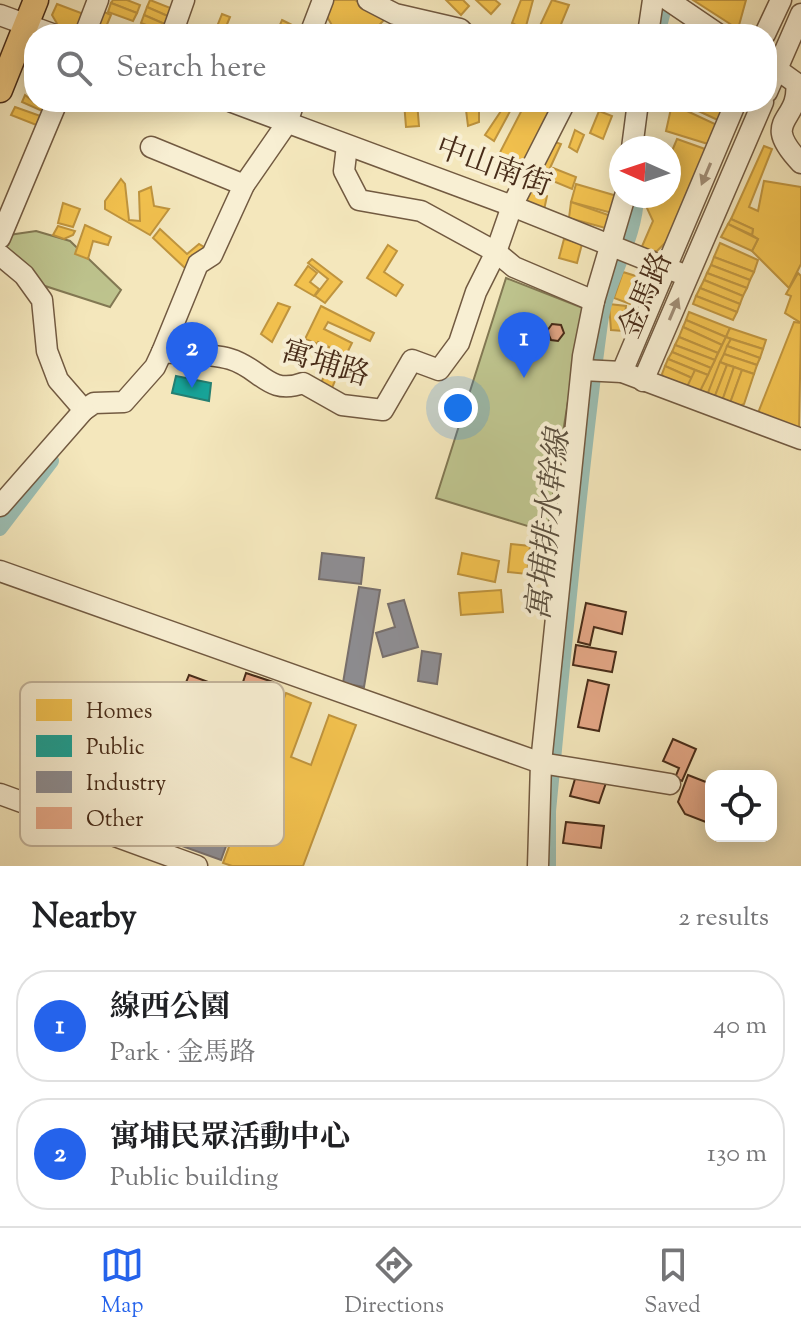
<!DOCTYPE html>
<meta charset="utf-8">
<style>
body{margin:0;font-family:"Sorts Mill Goudy","Noto Serif TC",serif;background:#f2f2f2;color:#202124}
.controls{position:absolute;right:24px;bottom:24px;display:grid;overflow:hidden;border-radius:16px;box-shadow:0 4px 20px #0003}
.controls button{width:72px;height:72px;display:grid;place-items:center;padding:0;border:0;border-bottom:2px solid #e0e0e0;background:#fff;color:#202124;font:40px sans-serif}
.compass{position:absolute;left:609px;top:136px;width:72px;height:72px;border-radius:50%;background:#fff;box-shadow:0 4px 20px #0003;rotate:273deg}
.you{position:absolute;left:458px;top:408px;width:28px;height:28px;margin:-20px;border:6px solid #fff;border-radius:50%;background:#1a73e8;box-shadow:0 0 0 12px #1a73e833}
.badge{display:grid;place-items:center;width:52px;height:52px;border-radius:50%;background:#2563eb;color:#fff;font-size:26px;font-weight:700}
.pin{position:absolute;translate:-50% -66px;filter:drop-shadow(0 2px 4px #0008)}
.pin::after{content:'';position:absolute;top:42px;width:28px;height:24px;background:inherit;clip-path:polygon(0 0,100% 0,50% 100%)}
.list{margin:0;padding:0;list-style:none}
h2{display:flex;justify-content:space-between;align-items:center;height:104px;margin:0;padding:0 32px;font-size:34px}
h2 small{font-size:26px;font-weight:400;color:#757577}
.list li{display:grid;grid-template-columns:52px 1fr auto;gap:24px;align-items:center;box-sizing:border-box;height:112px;margin:0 16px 16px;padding:0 16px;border:2px solid #e0e0e0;border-radius:32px}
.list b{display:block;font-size:30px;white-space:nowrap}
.list p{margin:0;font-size:26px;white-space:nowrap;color:#757577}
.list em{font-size:26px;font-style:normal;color:#757577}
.icon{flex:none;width:44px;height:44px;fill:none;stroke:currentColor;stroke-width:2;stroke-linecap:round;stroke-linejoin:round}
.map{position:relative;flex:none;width:801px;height:866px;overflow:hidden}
.search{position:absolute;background:#fff;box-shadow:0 4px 20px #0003;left:24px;right:24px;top:24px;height:88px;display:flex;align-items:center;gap:20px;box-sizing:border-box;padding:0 28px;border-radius:32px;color:#757577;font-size:30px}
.sheet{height:360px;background:#fff}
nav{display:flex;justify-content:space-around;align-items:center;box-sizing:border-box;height:112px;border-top:2px solid #e0e0e0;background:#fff;font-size:22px;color:#757577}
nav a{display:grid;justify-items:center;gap:4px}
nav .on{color:#2563eb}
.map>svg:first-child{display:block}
</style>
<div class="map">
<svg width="801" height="866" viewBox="0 0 801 866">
<rect width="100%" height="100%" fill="#f4e7bc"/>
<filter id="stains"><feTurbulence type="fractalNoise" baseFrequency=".0025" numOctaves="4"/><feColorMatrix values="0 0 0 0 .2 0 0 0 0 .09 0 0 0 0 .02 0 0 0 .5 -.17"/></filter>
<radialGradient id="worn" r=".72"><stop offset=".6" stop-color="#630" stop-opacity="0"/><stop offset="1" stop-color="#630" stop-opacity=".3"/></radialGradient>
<g fill="#bec48e" stroke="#827853" stroke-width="2">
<polygon points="36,231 70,241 121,290 110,307 42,285 5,248 9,235"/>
<polygon points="506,278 583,308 547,532 436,498"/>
</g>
<g fill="#f2c14e" stroke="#bf943e" stroke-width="2">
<polygon points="113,0 127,0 140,5 137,13 111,3"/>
<polygon points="150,0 173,9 170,17 147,7"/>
<polygon points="330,0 355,0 384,20 371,34 337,34 322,8"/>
<polygon points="446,0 463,0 469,6 461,15"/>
<polygon points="476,0 495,0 500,4 491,14"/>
<polygon points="521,0 533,0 525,30 512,23"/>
<polygon points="552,0 569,5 557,34 539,34 537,32"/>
<polygon points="693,0 746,0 738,29"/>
<polygon points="111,3 137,13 133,21 108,12"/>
<polygon points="57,4 89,16 79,34 59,27 52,15"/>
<polygon points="147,7 170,17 167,25 144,15"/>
<polygon points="102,11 111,15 103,34 93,34"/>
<polygon points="222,14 230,17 223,34 214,34"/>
<polygon points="144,15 167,25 164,32 141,23"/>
<polygon points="282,20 302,30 300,34 285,31 276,34"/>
<polygon points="25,95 34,102 54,106 51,115 22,102"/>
<polygon points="404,102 417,102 419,126 406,127"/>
<polygon points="465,102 493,102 494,107 479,111 479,122 468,126"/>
<polygon points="507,102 515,102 494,141 485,135"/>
<polygon points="526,102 548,102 560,109 529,184 494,164"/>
<polygon points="679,102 726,102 720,121"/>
<polygon points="672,104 717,125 708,144 666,131"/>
<polygon points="15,107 49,119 44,128 11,115"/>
<polygon points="599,111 612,116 603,139 590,133"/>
<polygon points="575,130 584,135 577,152 569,147"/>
<polygon points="677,139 705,149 702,161 675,233 657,251 640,251 653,221 646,206 649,196 669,196 669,150 672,151"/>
<polygon points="549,140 561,144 544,181 531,178"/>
<polygon points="764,146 772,149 749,207 758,211 764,181 801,187 801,264 789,288 752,251 758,239 752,235 753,229 731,219"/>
<polygon points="553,168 576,177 572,189 548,179"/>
<polygon points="121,179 125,184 129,220 140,221 139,192 151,187 154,206 169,209 150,235 105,209 105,201"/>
<polygon points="576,184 617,196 612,213 571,202"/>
<polygon points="528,187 547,196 544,210 521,198"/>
<polygon points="571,202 611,216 609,229 569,218"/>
<polygon points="63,203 80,209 73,227 58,223"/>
<polygon points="731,219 753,229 752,235 728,224"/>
<polygon points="728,224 758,239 752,251 721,237"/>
<polygon points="85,225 111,237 108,245 93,241 88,259 75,254"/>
<polygon points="58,226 75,231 73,235 64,239 53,235"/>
<polygon points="160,229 187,254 199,244 204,247 186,269 153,238"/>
<polygon points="564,239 582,244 577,263 559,258"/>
<polygon points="720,243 758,260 754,272 714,257"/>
<polygon points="388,245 397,251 384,272 403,285 396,296 367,278"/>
<polygon points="714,257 754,272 750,280 711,265"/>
<polygon points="312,259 342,282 325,303 315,296 328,279 308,263"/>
<polygon points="711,265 750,280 747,288 707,273"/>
<polygon points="308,266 317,273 310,282 319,289 314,296 295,285"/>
<polygon points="623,272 639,277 630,304 614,298"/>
<polygon points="707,273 747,288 743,296 704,280"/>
<polygon points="798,273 801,276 801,323 785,313 791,296 786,294"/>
<polygon points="704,280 743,296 740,304 700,288"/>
<polygon points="700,288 740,304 737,312 696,296"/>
<polygon points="696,296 737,312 733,320 693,304"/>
<polygon points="278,303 290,307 272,342 261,334"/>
<polygon points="609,304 626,306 623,331 611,330"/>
<polygon points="321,306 374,333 370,341 328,322 324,329 352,343 346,355 305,339"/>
<polygon points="689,312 730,328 726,337 686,320"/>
<polygon points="686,320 726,337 722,345 683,327"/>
<polygon points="794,322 801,323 799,433 758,413"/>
<polygon points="683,327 722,345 718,353 679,337"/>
<polygon points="730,328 766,340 763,349 726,337"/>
<polygon points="679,337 718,353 715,360 675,345"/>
<polygon points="726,337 731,339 706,398 698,395"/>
<polygon points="731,339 763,349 760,358 727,346"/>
<polygon points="318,342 346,355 332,388 321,383 332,358 315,350"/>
<polygon points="675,345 715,360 711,368 672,352"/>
<polygon points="727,346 760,358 757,365 724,354"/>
<polygon points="672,352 711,368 708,375 668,359"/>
<polygon points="724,354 757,365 754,374 720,362"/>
<polygon points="668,359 695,370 692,378 665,366"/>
<polygon points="720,362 727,365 713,401 706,398"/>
<polygon points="727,365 734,367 721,404 713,401"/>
<polygon points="665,366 692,378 686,389 665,383 662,374"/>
<polygon points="734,367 742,370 729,406 721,404"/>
<polygon points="695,370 708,375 698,395 686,389"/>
<polygon points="742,370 754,374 744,404 735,408 729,406"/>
<polygon points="511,544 530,546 527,574 508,572"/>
<polygon points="462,553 499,561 495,582 458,574"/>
<polygon points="501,590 503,612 461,615 459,593"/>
<polygon points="286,693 311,703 291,757 311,765 329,715 356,725 303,866 232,866 223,863"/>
</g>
<polygon fill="#17a398" stroke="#257f72" stroke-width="2" points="176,376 211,383 209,401 172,393"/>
<g fill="#8d8d92" stroke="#78706d" stroke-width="2">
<polygon points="322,553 364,558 361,584 319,579"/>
<polygon points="359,587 380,590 364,687 343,683"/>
<polygon points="404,600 418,647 383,657 376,633 395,627 388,604"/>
<polygon points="422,651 441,654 437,684 418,681"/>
<polygon points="222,725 264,741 221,860 179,845"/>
</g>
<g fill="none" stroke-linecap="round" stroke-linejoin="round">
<g stroke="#9cbfb4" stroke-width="14">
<polyline points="658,34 667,0"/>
<polyline points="0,529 52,461"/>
<path d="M549,866V811C565,649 579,485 601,323C607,279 636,241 637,196"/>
</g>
</g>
<g fill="#e5a887" stroke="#472b18" stroke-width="2">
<polygon points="552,324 561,325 564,333 558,341 551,340 547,331"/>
<polygon points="586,603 626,612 622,634 594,627 590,645 578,642"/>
<polygon points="576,645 616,652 612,672 573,665"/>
<polygon points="246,673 273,682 265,706 238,697"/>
<polygon points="189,675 214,684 206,705 181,695"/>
<polygon points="588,680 609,685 599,731 578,727"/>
<polygon points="673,739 696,749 682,781 675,778 679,768 663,761"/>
<polygon points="577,772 607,780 599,803 570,796"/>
<polygon points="688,775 711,784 711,824 685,814 678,802"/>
<polygon points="566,822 604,826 601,848 563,843"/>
</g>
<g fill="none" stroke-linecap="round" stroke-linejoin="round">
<defs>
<g id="minor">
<polyline points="368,0 395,14 460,29 465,34"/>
<polyline points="668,0 718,34"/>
<polyline points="0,15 52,34"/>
<polyline points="85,34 98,0"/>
<polyline points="172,34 184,0"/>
<polyline points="310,34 323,0"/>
<polyline points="648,34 653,0"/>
<polyline points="765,34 781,0"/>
<path d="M767,62L796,83C801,123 758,118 801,163"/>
<polyline points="767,92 801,14"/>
<polyline points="232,102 512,206 687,276"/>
<polyline points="347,146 344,171 359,200 421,211 496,252 514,267 594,301"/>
<polyline points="151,147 244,185"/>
<polyline points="632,148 638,102"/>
<polyline points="0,238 57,102"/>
<path d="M0,255L24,275L42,300L47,351L58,380L84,410L94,403L124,402L155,367L162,352C183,354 209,353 230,359C261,368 268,396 303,383L342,405L383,410L412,360L439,370L459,343L476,292L496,252L512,206L565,102"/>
<polyline points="162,352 198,264 212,255 244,185 287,123 294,102"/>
<polyline points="582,370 622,372 801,439"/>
<polyline points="622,372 736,102"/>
<polyline points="643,381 763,102"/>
<polyline points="0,506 84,410"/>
<polyline points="0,571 541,763 670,784"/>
<polyline points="0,794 197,866"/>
<polyline points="538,866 541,763 583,356 594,301 625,196"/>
</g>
<polyline id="major" points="0,90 36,0"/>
</defs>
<use href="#minor" stroke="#725a41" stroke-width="23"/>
<use href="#major" stroke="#472b18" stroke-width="27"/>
<use href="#minor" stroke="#f8efd3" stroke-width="20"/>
<use href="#major" stroke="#eac47e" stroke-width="24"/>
</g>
<defs><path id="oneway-solid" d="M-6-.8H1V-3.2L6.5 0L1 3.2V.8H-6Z" transform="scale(2)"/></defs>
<g fill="#a08d76">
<use href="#oneway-solid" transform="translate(706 174) rotate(113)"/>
<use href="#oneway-solid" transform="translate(674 309) rotate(-67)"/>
</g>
<g text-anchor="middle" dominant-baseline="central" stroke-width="8" stroke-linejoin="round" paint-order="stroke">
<g font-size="30" fill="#472b18" stroke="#f8efd3">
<text transform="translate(493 168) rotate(20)">中山南街</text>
<text transform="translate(647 296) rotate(-67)">金馬路</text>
<text transform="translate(325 365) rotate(17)">寓埔路</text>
</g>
<g font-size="32" font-style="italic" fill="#5c503f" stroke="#f8efd3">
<text transform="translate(550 525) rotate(-84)">寓埔排水幹線</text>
</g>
</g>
<rect x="20" y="682" width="264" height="164" rx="12" fill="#f8efd3" stroke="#c3b49b" stroke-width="2"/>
<rect x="36" y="699" width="36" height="22" fill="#f2c14e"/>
<rect x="36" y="735" width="36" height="22" fill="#17a398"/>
<rect x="36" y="771" width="36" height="22" fill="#8d8d92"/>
<rect x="36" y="807" width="36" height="22" fill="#e5a887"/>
<g font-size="22" fill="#472b18">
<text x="86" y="718">Homes</text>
<text x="86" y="754">Public</text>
<text x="86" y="790">Industry</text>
<text x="86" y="826">Other</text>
</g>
<rect width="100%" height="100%" filter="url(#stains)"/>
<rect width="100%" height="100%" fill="url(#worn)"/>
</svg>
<div class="controls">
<button><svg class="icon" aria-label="locate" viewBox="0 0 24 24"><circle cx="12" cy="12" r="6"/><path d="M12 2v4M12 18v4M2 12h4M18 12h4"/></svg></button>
</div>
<svg class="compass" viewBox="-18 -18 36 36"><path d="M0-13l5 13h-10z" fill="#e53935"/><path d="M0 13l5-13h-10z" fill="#757577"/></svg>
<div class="you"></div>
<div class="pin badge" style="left:524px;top:378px">1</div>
<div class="pin badge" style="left:192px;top:388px">2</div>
<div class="search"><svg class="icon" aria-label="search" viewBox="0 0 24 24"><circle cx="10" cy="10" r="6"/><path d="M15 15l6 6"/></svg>Search here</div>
</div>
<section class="sheet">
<h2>Nearby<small>2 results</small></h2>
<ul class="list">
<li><span class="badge">1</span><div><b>線西公園</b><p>Park · 金馬路</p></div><em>40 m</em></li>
<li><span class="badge">2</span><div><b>寓埔民眾活動中心</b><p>Public building</p></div><em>130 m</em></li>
</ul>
</section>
<nav>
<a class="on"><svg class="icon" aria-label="map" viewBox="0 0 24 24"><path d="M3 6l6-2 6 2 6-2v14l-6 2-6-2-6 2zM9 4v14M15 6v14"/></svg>Map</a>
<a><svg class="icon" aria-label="directions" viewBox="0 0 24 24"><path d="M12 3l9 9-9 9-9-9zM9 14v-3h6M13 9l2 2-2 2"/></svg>Directions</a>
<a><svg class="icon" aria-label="saved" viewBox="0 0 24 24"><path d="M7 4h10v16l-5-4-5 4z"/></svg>Saved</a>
</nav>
